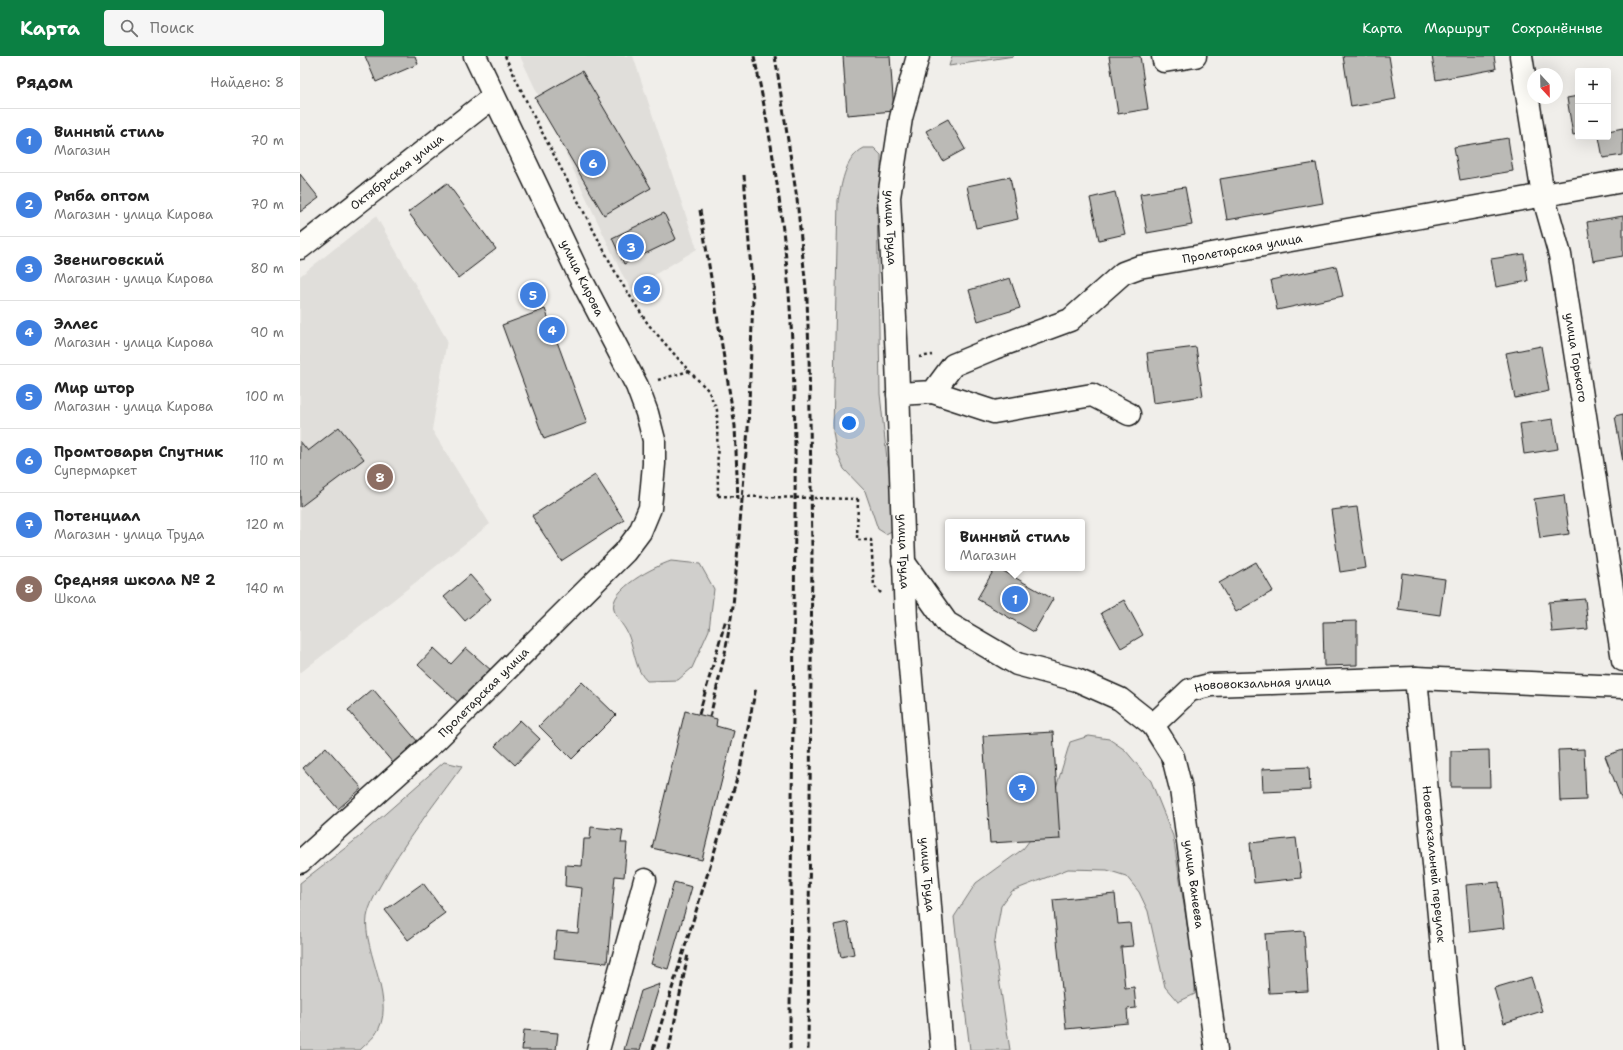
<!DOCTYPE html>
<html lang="ru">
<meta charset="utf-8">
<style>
body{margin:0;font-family:"Shantell Sans",sans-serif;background:#f6f6f6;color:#222}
.controls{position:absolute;right:12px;top:12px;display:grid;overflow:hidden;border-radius:4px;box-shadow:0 4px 16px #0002}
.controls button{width:36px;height:36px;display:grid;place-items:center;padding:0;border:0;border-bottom:1px solid #e0e0e0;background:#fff;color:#222;font:20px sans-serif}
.compass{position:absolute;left:1227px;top:12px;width:36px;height:36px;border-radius:50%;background:#fff;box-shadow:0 4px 16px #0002;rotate:158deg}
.you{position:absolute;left:549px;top:367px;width:14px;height:14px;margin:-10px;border:3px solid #fff;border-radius:50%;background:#1a73e8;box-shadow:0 0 0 6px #1a73e833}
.badge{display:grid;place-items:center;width:26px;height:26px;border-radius:50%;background:#0b8043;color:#fff;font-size:13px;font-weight:700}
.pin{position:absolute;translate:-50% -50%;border:2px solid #fff;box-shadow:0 1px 4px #0006}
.popup{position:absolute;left:645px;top:463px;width:140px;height:52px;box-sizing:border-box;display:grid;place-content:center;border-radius:4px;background:#fff;filter:drop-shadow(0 1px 3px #0005);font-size:13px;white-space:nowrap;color:#767676}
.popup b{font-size:15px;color:#222}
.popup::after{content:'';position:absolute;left:50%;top:100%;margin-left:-8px;border:8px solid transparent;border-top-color:#fff}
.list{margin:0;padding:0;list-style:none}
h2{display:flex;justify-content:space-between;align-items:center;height:52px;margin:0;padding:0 16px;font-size:17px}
h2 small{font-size:13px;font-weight:400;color:#767676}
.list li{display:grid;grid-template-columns:26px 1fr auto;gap:12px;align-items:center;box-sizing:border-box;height:64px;padding:0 16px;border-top:1px solid #e0e0e0}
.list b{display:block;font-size:15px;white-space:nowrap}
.list p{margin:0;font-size:13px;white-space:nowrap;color:#767676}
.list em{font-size:13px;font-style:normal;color:#767676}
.icon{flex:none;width:22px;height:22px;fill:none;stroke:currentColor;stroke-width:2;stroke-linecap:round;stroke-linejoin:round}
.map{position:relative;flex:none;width:1323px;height:994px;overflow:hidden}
header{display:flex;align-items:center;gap:24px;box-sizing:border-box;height:56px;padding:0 20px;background:#0b8043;color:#fff}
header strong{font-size:19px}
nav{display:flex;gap:22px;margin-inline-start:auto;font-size:14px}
.search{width:280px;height:36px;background:#f6f6f6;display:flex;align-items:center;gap:10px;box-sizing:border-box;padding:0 14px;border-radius:4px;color:#767676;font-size:15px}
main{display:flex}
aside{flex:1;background:#fff}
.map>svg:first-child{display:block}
</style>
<header>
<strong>Карта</strong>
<div class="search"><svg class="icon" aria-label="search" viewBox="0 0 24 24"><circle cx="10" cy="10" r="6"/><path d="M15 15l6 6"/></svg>Поиск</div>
<nav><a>Карта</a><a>Маршрут</a><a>Сохранённые</a></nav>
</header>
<main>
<aside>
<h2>Рядом<small>Найдено: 8</small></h2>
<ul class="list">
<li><span class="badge" style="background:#3f7fe0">1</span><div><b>Винный стиль</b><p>Магазин</p></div><em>70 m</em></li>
<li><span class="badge" style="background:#3f7fe0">2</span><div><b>Рыба оптом</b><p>Магазин · улица Кирова</p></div><em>70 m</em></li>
<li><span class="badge" style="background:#3f7fe0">3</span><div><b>Звениговский</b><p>Магазин · улица Кирова</p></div><em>80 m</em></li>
<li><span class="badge" style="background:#3f7fe0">4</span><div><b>Эллес</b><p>Магазин · улица Кирова</p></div><em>90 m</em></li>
<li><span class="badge" style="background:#3f7fe0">5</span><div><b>Мир штор</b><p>Магазин · улица Кирова</p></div><em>100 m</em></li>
<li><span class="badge" style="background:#3f7fe0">6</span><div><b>Промтовары Спутник</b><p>Супермаркет</p></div><em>110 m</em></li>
<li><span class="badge" style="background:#3f7fe0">7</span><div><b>Потенциал</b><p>Магазин · улица Труда</p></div><em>120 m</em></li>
<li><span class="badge" style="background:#8d6e63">8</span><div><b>Средняя школа № 2</b><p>Школа</p></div><em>140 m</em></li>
</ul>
</aside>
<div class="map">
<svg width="1323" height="994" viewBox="0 0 1323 994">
<rect width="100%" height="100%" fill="#f0eeea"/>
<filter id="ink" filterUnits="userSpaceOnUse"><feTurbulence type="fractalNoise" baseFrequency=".025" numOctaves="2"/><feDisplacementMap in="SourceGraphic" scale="8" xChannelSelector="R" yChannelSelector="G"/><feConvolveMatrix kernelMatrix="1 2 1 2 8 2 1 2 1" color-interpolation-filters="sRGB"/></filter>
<g filter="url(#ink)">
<g fill="#e0deda">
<polygon points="220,0 333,0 397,193 331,233 321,216"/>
<polygon points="76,160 147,284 132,374 190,468 0,617 0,220"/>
</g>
<g fill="#d0cfcc" stroke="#767674">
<polygon points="652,0 714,0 649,10"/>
<path d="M564,92H574L581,99V118L577,142L580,338L587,403L598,464L595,473L586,478L578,473L565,435L544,413L536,395L533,376L538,144C543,124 545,102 564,92Z"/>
<path d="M371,505L400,508L414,533L409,574L392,612L378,624L347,625C335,614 335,596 329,581C326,571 317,564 314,554C308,533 356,510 371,505Z"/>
<polygon points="789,680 809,683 825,694 851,725 873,780 895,919 895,938 878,946 865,931 848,855 839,836 826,820 807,814 768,813 712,835 701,850 694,890 710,994 670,994 654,861 676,827 723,793 747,762 770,686"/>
<path d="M144,706L162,710C134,749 103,787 80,830C75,839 69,850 67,861C62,895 99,948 75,979C71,984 65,989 60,994H0V827L53,786Z"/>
</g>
<g fill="#bbbab6" stroke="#1c1c1c">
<polygon points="65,0 115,0 118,8 76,26"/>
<polygon points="543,0 590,0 594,55 547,59"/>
<polygon points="809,0 840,0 848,53 818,58"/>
<polygon points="1043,0 1089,0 1096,43 1051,51"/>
<polygon points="1132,0 1194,0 1196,13 1136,24"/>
<polygon points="282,15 351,132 304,159 235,42"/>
<polygon points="1278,40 1278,78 1273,79 1267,42"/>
<polygon points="648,63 665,93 643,105 626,75"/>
<polygon points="1323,72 1323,99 1303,102 1299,81 1308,81 1308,75"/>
<polygon points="1208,82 1213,115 1160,124 1154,91"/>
<polygon points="1016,107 1023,147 927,164 920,123"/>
<polygon points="0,118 19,142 0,156"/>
<polygon points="710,121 718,163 676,172 667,130"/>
<polygon points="147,127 196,193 158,222 108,156"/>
<polygon points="885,131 892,169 847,177 840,138"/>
<polygon points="815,136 825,178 799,184 790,142"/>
<polygon points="364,157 376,183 324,208 312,182"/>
<polygon points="1323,160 1323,200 1293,205 1287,166"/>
<polygon points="1224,198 1228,225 1196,231 1191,203"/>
<polygon points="1036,210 1043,240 977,254 971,224"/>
<polygon points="710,222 720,252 678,265 669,234"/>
<polygon points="245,253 287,367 244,383 202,269"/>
<polygon points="1241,290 1249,335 1215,342 1206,297"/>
<polygon points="896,291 903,340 853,347 847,297"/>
<polygon points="1323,358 1323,406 1315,360"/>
<polygon points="1253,363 1258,393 1224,398 1220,368"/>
<polygon points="39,371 64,403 0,451 0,385 8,395"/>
<polygon points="295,419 324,464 261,505 232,460"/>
<polygon points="1264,439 1269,478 1240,482 1234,443"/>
<polygon points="1057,451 1066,512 1040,516 1031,454"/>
<polygon points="956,506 973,535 936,556 919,527"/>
<polygon points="695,512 698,512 753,543 734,576 677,543"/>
<polygon points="1102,517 1145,523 1140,559 1098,553"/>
<polygon points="170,519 191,543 165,565 144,541"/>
<polygon points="1285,543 1288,573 1252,576 1249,546"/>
<polygon points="824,544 843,579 821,592 801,557"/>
<polygon points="1057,565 1057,609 1024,610 1023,566"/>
<polygon points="134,592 151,608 166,592 192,615 161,649 118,609"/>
<polygon points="282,626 316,659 272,703 239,670"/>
<polygon points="73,633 118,686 93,707 48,654"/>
<polygon points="385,655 417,663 416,670 434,675 402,804 352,792"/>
<polygon points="220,664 240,683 215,709 195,690"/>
<polygon points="753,676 760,783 690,787 683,680"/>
<polygon points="26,691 62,732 38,753 3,712"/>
<polygon points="1284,693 1286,744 1260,745 1258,694"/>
<polygon points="1189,694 1190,731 1151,731 1151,695"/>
<polygon points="1323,694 1323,747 1305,700"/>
<polygon points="1009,711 1010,734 963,736 962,713"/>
<polygon points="291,771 323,774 321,787 327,787 324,821 315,820 307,907 254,902 257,875 278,877 282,832 265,830 266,809 282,810 284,783 290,783"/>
<polygon points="996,782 1001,822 954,827 950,787"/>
<polygon points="374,826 392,831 368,913 351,908"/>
<polygon points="1199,826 1204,872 1170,876 1166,829"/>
<polygon points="123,827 145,857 108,884 85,854"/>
<polygon points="815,838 818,868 830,867 833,890 821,891 825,932 834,931 836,952 827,953 828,967 766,973 753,844"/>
<polygon points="548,866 554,898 541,901 534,869"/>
<polygon points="1004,875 1008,935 969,937 965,878"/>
<polygon points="1231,921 1242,955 1204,967 1194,932"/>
<polygon points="360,928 340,994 324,994 341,935"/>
<polygon points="224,974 258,977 256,994 222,994"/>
</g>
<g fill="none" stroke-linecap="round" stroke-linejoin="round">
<defs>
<g id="minor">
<path id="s1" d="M618,0L601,62L589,141L597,303L606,563L642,994"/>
<polyline points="863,0 864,5 895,0"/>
<path id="s2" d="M1221,0L1243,139L1260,199L1323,604"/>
<path id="s3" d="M0,192L193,41"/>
<polyline points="633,336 694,356 792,339 829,358"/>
<path id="s4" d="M598,338L633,336L653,309L694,292L770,264L823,217L839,211L1323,125"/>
<path id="s5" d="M603,505L647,567L717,608L777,624L820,643L853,669L873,701L881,733L916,994"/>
<path id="s6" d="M1116,622L1152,994"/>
<path id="s7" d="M853,669L890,634L910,629L1116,622L1323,631"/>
<path id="s8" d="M0,806L137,683L325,496L340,476L350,452L354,408V384L347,357L337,330L281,223L175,0"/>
<polyline points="298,994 345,824"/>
</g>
</defs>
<use href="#minor" stroke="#1c1c1c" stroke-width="25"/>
<g stroke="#1c1c1c" stroke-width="2.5" stroke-dasharray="3 3" stroke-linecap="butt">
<polyline points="205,0 233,59 319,223 348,268 389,315 408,334 417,354 418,440"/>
<polyline points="619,301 632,299"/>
<polyline points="358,324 389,315"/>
<polyline points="558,443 557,484 571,484 574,530 583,539"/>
</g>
<use href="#minor" stroke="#fdfcf7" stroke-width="22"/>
<g stroke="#1c1c1c" stroke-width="3" stroke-dasharray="6 3" stroke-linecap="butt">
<path d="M454,0C473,88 486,178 491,268C497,364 495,461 494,558C493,703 490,849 490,994"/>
<polyline points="475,0 497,143 507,243 509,296 512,494 508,994"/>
<polyline points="400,154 435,370 438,444"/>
<polyline points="399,658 426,563"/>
<polyline points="410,661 425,597 433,550 448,373 453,242 444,119"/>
<polyline points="353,994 440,713 456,631"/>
<polyline points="369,994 388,898"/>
</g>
<polyline stroke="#1c1c1c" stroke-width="2.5" stroke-dasharray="3 3" stroke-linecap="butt" points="418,440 558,443"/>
</g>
</g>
<g text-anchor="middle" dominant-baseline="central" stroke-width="3" stroke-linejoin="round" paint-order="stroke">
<g font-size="12" fill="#1c1c1c" stroke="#fdfcf7">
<text stroke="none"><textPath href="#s3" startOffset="123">Октябрьская улица</textPath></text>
<text stroke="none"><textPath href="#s1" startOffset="175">улица Труда</textPath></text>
<text stroke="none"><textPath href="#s4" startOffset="387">Пролетарская улица</textPath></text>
<text transform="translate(282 222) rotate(64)">улица Кирова</text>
<text stroke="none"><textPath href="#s2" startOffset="307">улица Горького</textPath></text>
<text stroke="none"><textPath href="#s1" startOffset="499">улица Труда</textPath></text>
<text stroke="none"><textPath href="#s7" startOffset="124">Нововокзальная улица</textPath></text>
<text stroke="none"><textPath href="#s8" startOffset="250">Пролетарская улица</textPath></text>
<text stroke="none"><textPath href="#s6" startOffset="187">Нововокзальный переулок</textPath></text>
<text stroke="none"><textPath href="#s1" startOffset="823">улица Труда</textPath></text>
<text stroke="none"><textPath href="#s5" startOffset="475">улица Ванеева</textPath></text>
</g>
</g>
</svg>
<div class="controls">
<button>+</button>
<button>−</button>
</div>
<svg class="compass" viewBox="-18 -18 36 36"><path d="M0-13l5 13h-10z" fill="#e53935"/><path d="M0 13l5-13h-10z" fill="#767676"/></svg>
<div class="you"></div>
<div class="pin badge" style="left:715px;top:543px;background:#3f7fe0">1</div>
<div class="popup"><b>Винный стиль</b>Магазин</div>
<div class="pin badge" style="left:347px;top:233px;background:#3f7fe0">2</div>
<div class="pin badge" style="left:331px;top:191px;background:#3f7fe0">3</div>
<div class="pin badge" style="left:252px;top:274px;background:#3f7fe0">4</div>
<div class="pin badge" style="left:233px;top:239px;background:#3f7fe0">5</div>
<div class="pin badge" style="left:293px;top:107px;background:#3f7fe0">6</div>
<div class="pin badge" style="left:722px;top:732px;background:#3f7fe0">7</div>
<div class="pin badge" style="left:80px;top:421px;background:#8d6e63">8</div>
</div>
</main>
